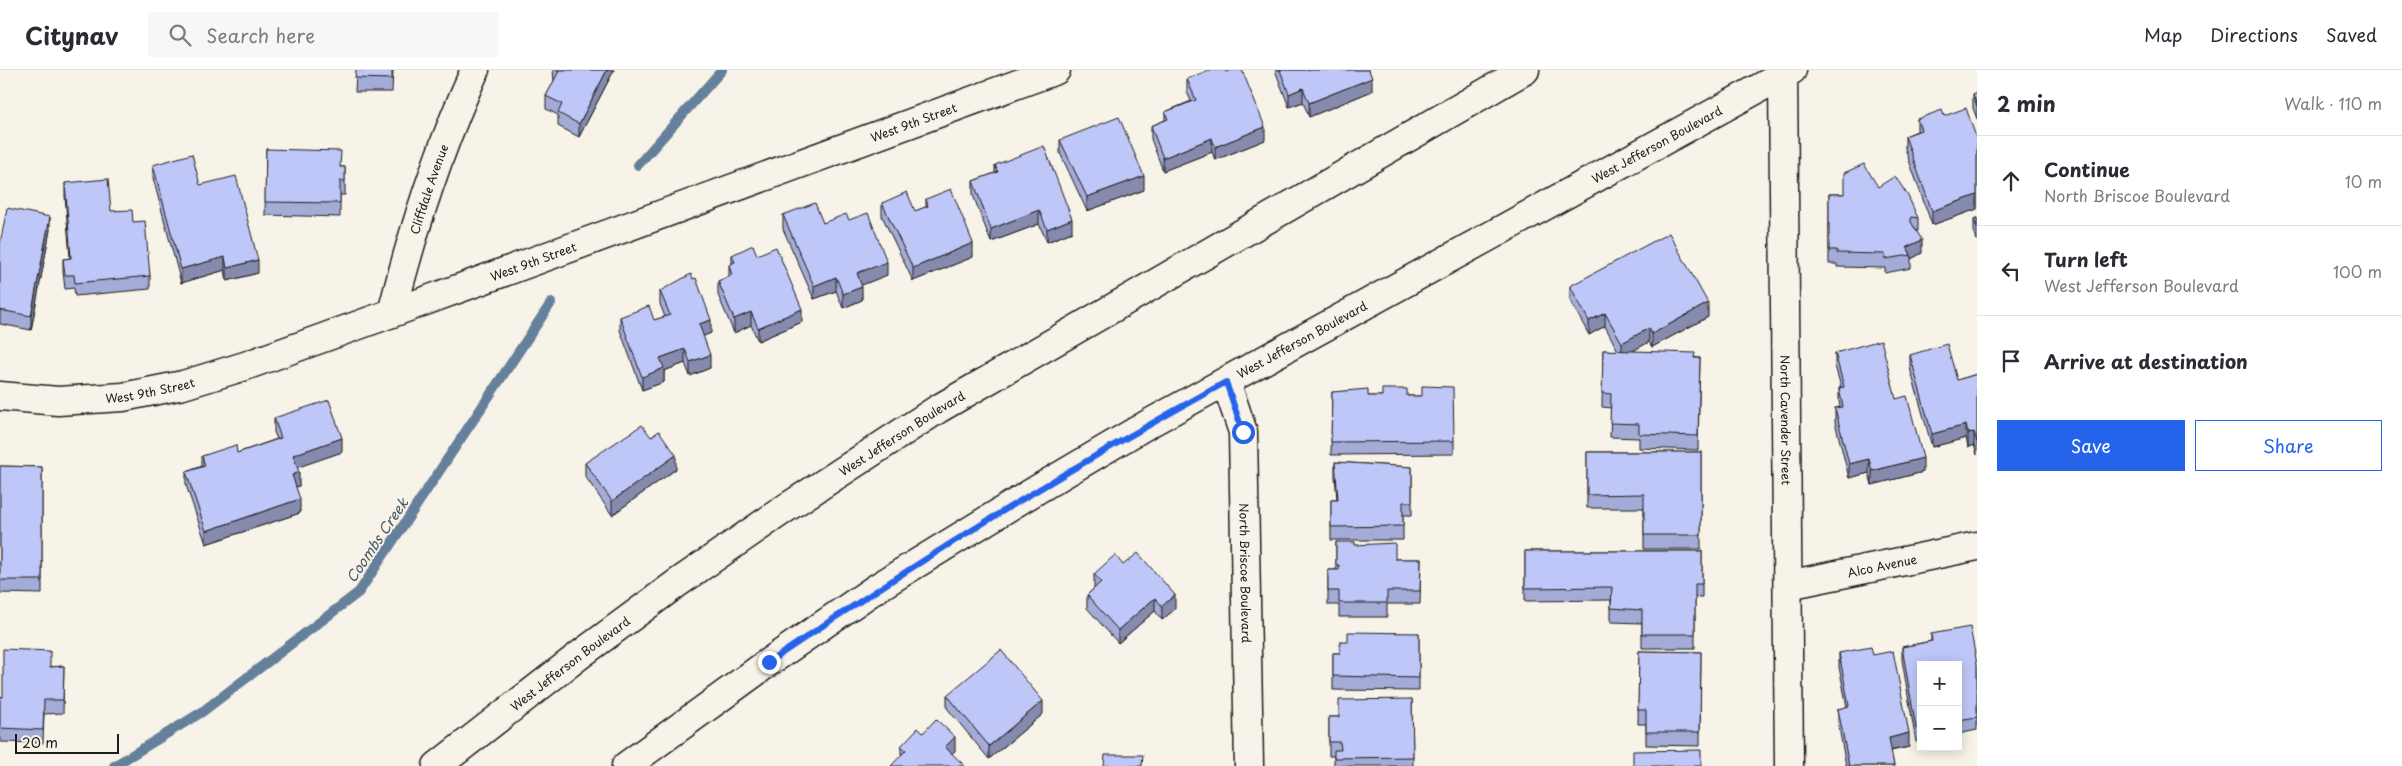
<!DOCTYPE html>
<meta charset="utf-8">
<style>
body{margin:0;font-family:"Playpen Sans",sans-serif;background:#f7f7f7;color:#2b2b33}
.controls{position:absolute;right:15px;bottom:15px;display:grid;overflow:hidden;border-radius:0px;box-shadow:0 2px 12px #0003}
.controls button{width:45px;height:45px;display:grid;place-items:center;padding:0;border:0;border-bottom:1px solid #e1e1e2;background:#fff;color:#2b2b33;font:25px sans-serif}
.scale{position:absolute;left:15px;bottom:12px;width:104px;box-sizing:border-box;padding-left:5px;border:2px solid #1c1c1c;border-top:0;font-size:14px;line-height:18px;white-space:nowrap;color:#1c1c1c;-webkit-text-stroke:4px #f7f3e8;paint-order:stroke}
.stop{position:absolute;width:15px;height:15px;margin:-11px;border:4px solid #2563eb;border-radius:50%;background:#fff}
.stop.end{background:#2563eb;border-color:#fff;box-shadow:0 1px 5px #0008}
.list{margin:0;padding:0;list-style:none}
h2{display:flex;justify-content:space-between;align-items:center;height:65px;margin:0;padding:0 20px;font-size:21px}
h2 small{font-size:16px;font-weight:400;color:#7c7c81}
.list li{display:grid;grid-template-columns:32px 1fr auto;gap:15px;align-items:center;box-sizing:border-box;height:90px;padding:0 20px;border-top:1px solid #e1e1e2}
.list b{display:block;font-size:19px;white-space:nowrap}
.list p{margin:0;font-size:16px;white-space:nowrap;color:#7c7c81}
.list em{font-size:16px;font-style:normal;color:#7c7c81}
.actions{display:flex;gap:10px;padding:15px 20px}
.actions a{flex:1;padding:11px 0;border:1px solid #2563eb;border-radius:0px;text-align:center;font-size:18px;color:#2563eb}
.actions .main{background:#2563eb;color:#fff}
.icon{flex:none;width:28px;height:28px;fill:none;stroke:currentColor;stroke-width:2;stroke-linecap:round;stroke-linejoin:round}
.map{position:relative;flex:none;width:1977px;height:696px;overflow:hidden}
header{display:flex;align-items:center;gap:30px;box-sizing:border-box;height:70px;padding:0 25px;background:#fff;border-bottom:1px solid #e1e1e2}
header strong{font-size:24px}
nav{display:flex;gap:28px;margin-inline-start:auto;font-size:18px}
.search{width:350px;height:45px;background:#f7f7f7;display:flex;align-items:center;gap:12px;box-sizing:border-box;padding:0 18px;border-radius:0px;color:#7c7c81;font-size:19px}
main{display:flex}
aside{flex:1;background:#fff}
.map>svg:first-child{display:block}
</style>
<header>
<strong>Citynav</strong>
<div class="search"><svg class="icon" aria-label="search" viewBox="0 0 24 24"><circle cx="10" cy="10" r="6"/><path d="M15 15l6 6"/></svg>Search here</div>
<nav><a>Map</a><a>Directions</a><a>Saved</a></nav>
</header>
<main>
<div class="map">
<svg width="1977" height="696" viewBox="0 0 1977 696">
<rect width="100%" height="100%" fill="#f7f3e8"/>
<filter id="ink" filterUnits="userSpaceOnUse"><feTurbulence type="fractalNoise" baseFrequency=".02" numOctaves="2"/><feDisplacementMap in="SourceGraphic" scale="10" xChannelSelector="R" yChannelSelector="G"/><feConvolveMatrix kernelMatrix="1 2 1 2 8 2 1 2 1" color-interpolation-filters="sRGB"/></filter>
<g filter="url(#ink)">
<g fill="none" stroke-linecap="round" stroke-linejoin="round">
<g stroke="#65809b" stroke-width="10">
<polyline points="638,95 722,0"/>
<polyline points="114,696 202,642 359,522 551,233"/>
</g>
<defs>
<g id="minor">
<path id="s1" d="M1783,5L1789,696"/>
<path id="s2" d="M392,243C413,159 439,79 475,0"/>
<path id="s3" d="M1226,312L1243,362L1249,696"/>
<path id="s4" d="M0,326L58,331L123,327L183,315L245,296L392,243L1056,0"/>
<path id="s5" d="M1788,515L1977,476"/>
</g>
<g id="major">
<path id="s6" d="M437,696L581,584L676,514L783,440L938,339L1525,0"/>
<path id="s7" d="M626,696L769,592L875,519L1038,419L1148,354L1792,0"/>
</g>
</defs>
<use href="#minor" stroke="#1c1c1c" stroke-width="31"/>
<use href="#major" stroke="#1c1c1c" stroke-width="31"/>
<use href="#minor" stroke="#f7f3e8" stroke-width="28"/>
<use href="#major" stroke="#f7f3e8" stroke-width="28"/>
</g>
<g fill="#a4abd6" stroke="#1c1c1c">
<polygon points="356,0 393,0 392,22 355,22"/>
<polygon points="553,0 614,0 579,67 558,56 558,45 546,39 546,26 554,12"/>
<polygon points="1275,0 1369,0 1372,21 1309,47 1303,32 1289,37"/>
<polygon points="1187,9 1265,70 1215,90 1212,82 1163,101 1151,69 1151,56 1165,50 1165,42 1191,31 1187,22"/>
<polygon points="1977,23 1977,49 1973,38 1973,24"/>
<polygon points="1944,46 1977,70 1977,139 1932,155 1905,79 1905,66 1917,61 1917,49"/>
<polygon points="1060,70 1144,120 1087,141 1060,83"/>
<polygon points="266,79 341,97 345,97 345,125 340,125 340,147 265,145"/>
<polygon points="153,95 200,115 258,203 227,211 225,200 181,213 153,108"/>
<polygon points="995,95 1072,162 1047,172 1039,154 991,172 973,125 973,111 995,103"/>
<polygon points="65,113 111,141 133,152 150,206 150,219 75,226 74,218 65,219 63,202 63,189 70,188 65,126"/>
<polygon points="1878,117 1918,148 1918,161 1916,161 1922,183 1911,189 1911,198 1885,203 1885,198 1837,197 1837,194 1829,194 1829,124 1844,124"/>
<polygon points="926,129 973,187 913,211 882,146 882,133 915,141 926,137"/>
<polygon points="783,145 823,153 849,150 887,205 861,215 862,230 843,238 836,221 814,229 783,159"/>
<polygon points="1977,148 1977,171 1974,162 1974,149"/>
<polygon points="50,160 31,260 0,254 0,174"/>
<polygon points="732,185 757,185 802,252 758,271 751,255 734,263 718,225 718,211 729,207 729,195 732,193"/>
<polygon points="1570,216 1708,247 1652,277 1649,272 1632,281 1700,288 1698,380 1639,378 1639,368 1610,367 1611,338 1602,337 1603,280 1618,281 1605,256 1589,265 1570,230"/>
<polygon points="660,221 711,263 703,266 710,298 690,306 685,293 664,301 664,312 642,320 620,260 620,247 654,250 665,247 660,234"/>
<polygon points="1835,283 1896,329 1923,402 1872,415 1869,403 1849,408 1835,352 1835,338 1840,337 1839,331 1839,318 1841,317 1835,296"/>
<polygon points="1910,285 1957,310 1977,304 1977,385 1974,375 1968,377 1966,368 1932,377 1910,298"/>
<polygon points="1332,322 1368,326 1422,326 1454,371 1454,384 1331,385"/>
<polygon points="274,348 342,382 297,397 299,416 296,417 300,443 206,474 186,415 186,402 202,396 202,386 237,383 277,369 274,362"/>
<polygon points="651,367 676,399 612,445 585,406 585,393"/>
<polygon points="1587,382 1701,382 1701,479 1644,479 1644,438 1587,438"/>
<polygon points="1335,392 1412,397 1412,445 1403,445 1403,470 1331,470 1331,430 1337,430 1335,406"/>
<polygon points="0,396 42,397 42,524 0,523"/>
<polygon points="1336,472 1355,475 1395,489 1421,489 1420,534 1387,534 1387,547 1339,547 1339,535 1328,535 1328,500 1336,500"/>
<polygon points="1525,481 1702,481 1702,527 1695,527 1695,578 1642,578 1642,553 1611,552 1611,530 1525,531"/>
<polygon points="1123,495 1175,539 1162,550 1155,541 1118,573 1087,538 1087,525 1094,518 1094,504"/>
<polygon points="1419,563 1419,621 1333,620 1333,583 1340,583 1348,572"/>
<polygon points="1931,564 1977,594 1977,660 1958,664 1958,595 1921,595 1921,671 1916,672 1902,590 1902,577 1931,571"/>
<polygon points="1639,581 1701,582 1700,676 1646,675 1646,654 1638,654"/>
<polygon points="1839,583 1873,585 1909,677 1891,681 1894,696 1846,696 1838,652 1838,639 1847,637 1839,597"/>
<polygon points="64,596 63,643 44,644 43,673 0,672 0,627 3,627 50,597"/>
<polygon points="947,625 1043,644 989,689 947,638"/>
<polygon points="1412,629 1413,696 1334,696 1334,686 1329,686 1329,647 1339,647"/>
<polygon points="923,663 955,681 901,684 901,676"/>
</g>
<g fill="#868bae" stroke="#1c1c1c">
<polygon points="607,0 614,0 579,67 579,54"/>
<polygon points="1372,8 1372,21 1309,47 1309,33"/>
<polygon points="1303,18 1303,32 1289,37 1289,24"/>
<polygon points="1265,57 1265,70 1215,90 1215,77"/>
<polygon points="1212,68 1212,82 1163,101 1163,88"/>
<polygon points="1144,106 1144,120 1087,141 1087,127"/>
<polygon points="1977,125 1977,139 1932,155 1932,141"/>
<polygon points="1039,140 1039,154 991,172 991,159"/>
<polygon points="50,147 50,160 31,260 31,246"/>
<polygon points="1072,149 1072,162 1047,172 1047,159"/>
<polygon points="1922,170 1922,183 1911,189 1911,185 1907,177"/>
<polygon points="973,173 973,187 913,211 913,198"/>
<polygon points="225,187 225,200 181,213 181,199"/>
<polygon points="258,190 258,203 227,211 227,198"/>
<polygon points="887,192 887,205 857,217 857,203"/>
<polygon points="836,207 836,221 814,229 814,216"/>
<polygon points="862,217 862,230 843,238 843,224"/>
<polygon points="1708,233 1708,247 1652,277 1652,264"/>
<polygon points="802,239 802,252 758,271 758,258"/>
<polygon points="751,242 751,255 734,263 734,249"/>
<polygon points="1605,243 1605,256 1589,265 1589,251"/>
<polygon points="711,250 711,263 699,268 699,254"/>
<polygon points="1649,258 1649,272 1622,287 1622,273"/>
<polygon points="685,279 685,293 664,301 664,312 642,320 642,307 660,288"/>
<polygon points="710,285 710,298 690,306 690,292"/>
<polygon points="1966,355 1966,368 1932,377 1932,364"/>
<polygon points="1974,362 1974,375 1968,377 1968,363"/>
<polygon points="342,368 342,382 293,399 293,385"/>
<polygon points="676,385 676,399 612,445 612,431"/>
<polygon points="1923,388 1923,402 1872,415 1872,401"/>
<polygon points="1869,389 1869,403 1849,408 1849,394"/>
<polygon points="299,402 299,416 292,418 292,405"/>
<polygon points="300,429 300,443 206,474 206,461"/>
<polygon points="1175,525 1175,539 1162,550 1162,536"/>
<polygon points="1155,528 1155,541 1118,573 1118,560"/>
<polygon points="1043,631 1043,644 989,689 989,676"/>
<polygon points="1909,663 1909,677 1889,681 1889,668"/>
<polygon points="955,667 955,681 945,690 945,677"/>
</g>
<g fill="#bfc7f9" stroke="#1c1c1c">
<polygon points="356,0 392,0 392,9 355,8"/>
<polygon points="557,0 607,0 579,54 558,43 562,34 546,26 559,1"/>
<polygon points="1209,0 1225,0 1226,2 1232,0 1242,0 1265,57 1215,77 1212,68 1163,88 1151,56 1168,49 1165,42 1196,30 1187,9"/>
<polygon points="1280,0 1369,0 1372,8 1309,33 1303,18 1289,24"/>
<polygon points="1977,23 1977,36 1973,24"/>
<polygon points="1966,38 1977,70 1977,125 1932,141 1905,66 1921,60 1917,49 1942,40 1944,46"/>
<polygon points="1119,47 1144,106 1087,127 1060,70"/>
<polygon points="1044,76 1072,149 1047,159 1039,140 991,159 973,111 998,102 995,95"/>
<polygon points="266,79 341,81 340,97 345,97 345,111 340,111 340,133 265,132"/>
<polygon points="192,84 200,115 236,106 258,190 227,198 225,187 181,199 153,95"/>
<polygon points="1864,94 1878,117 1895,106 1908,126 1918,148 1911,147 1911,152 1922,170 1907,177 1911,185 1885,189 1885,184 1837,183 1837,180 1829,180 1829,124 1844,124 1844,103"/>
<polygon points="108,109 111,141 132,140 133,152 145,151 150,206 75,213 74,205 65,205 63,189 71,188 65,113"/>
<polygon points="951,119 973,173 913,198 882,133 907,122 915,141 928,136 926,129"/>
<polygon points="815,133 823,153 846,144 849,150 868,143 887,192 857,203 862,217 843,224 836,207 814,216 783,145"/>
<polygon points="7,138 50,147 31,246 0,240 0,174"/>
<polygon points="1977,148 1977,158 1974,149"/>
<polygon points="1669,163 1708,233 1652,264 1649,258 1622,273 1605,243 1589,251 1570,216"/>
<polygon points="753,175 757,185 776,177 802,239 758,258 751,242 734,249 718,211 732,205 729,195 735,192 732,185"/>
<polygon points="691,204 693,209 696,208 711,250 699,254 710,285 690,292 685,279 660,288 664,298 642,307 620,247 649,236 654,250 670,245 660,221"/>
<polygon points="1881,270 1896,329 1907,326 1923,388 1872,401 1869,389 1849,394 1835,338 1843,337 1839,318 1844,317 1835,283"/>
<polygon points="1947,274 1957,310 1977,304 1977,372 1974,362 1968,363 1966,355 1932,364 1910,285"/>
<polygon points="1603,280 1695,283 1694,288 1700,288 1698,366 1639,364 1639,354 1610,353 1611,324 1602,323"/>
<polygon points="1422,316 1453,317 1454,371 1331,372 1332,322 1368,319 1368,326 1382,326 1382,319 1407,319 1407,326 1422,326"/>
<polygon points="329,330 342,368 293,385 299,402 292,405 300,429 206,461 186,402 205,396 202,386 236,375 237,383 281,368 274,348"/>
<polygon points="642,355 651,367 659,361 676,385 612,431 585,393"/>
<polygon points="1587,382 1701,382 1701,465 1644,465 1644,424 1587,425"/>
<polygon points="1335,392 1412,397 1412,432 1403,432 1403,456 1331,457 1331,430 1338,430"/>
<polygon points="0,396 42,397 42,510 0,510"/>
<polygon points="1336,472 1355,472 1355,475 1395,473 1395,489 1421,489 1420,521 1387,521 1387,533 1339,533 1339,521 1328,521 1328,500 1339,500 1339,495 1336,495"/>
<polygon points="1525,481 1702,481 1702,514 1695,514 1695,564 1642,564 1642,540 1611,538 1612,517 1525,518"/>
<polygon points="1138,483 1175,525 1162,536 1155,528 1118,560 1087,525 1101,512 1094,504 1115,485 1123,495"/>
<polygon points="1970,557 1977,594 1977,647 1958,650 1958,595 1921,595 1921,658 1916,658 1902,577 1932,571 1931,564"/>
<polygon points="1348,562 1419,563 1419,608 1333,606 1333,583 1340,583 1340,572 1348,572"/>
<polygon points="1871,577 1873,585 1893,581 1909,663 1889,668 1894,696 1849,696 1838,639 1849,636 1839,583"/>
<polygon points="3,579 50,581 50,597 64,596 63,630 44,630 43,660 0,658 0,627 3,627"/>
<polygon points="1001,580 1043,631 989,676 947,625"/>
<polygon points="1639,581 1701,582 1700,662 1646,662 1646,640 1638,640"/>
<polygon points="1412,629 1413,687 1334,688 1334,680 1341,680 1340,672 1329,672 1329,647 1339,647 1339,630"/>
<polygon points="936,649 955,667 945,677 965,696 891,696 906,680 901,676 918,658 923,663"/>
<polygon points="1701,680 1701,696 1633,696 1633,681"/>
<polygon points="1105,685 1143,685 1142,696 1104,696"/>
</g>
</g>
<g fill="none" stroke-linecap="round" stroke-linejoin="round" filter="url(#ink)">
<path stroke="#2563eb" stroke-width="6" d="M769,592C917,491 1069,398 1226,312L1243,362"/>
</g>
<g text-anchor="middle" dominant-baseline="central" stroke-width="4" stroke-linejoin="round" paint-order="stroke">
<g font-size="12" fill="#1c1c1c" stroke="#f7f3e8">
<text stroke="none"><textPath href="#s4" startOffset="961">West 9th Street</textPath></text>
<text stroke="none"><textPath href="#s7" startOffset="1205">West Jefferson Boulevard</textPath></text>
<text stroke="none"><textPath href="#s2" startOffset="129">Cliffdale Avenue</textPath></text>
<text stroke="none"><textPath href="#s4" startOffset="556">West 9th Street</textPath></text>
<text stroke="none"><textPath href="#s7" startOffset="800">West Jefferson Boulevard</textPath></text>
<text stroke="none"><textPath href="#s4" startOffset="151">West 9th Street</textPath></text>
<text stroke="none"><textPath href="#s1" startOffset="345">North Cavender Street</textPath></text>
<text stroke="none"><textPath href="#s6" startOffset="572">West Jefferson Boulevard</textPath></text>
<text stroke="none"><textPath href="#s5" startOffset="96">Alco Avenue</textPath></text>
<text stroke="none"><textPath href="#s3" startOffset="194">North Briscoe Boulevard</textPath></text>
<text stroke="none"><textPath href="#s6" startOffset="168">West Jefferson Boulevard</textPath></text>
</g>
<g font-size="14" font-style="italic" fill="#465666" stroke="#f7f3e8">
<text transform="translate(377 470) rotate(-56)">Coombs Creek</text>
</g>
</g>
</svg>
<div class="controls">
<button>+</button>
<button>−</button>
</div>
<div class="scale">20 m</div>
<div class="stop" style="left:1243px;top:362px"></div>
<div class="stop end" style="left:769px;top:592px"></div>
</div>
<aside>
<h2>2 min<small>Walk · 110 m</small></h2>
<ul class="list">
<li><svg class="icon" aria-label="ahead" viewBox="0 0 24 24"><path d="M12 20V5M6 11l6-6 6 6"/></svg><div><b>Continue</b><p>North Briscoe Boulevard</p></div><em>10 m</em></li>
<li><svg class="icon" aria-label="left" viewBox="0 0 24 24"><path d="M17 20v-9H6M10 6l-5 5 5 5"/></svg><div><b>Turn left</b><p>West Jefferson Boulevard</p></div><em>100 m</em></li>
<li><svg class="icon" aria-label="arrive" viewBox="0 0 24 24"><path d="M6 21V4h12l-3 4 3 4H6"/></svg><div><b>Arrive at destination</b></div></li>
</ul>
<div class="actions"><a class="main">Save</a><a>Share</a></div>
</aside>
</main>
